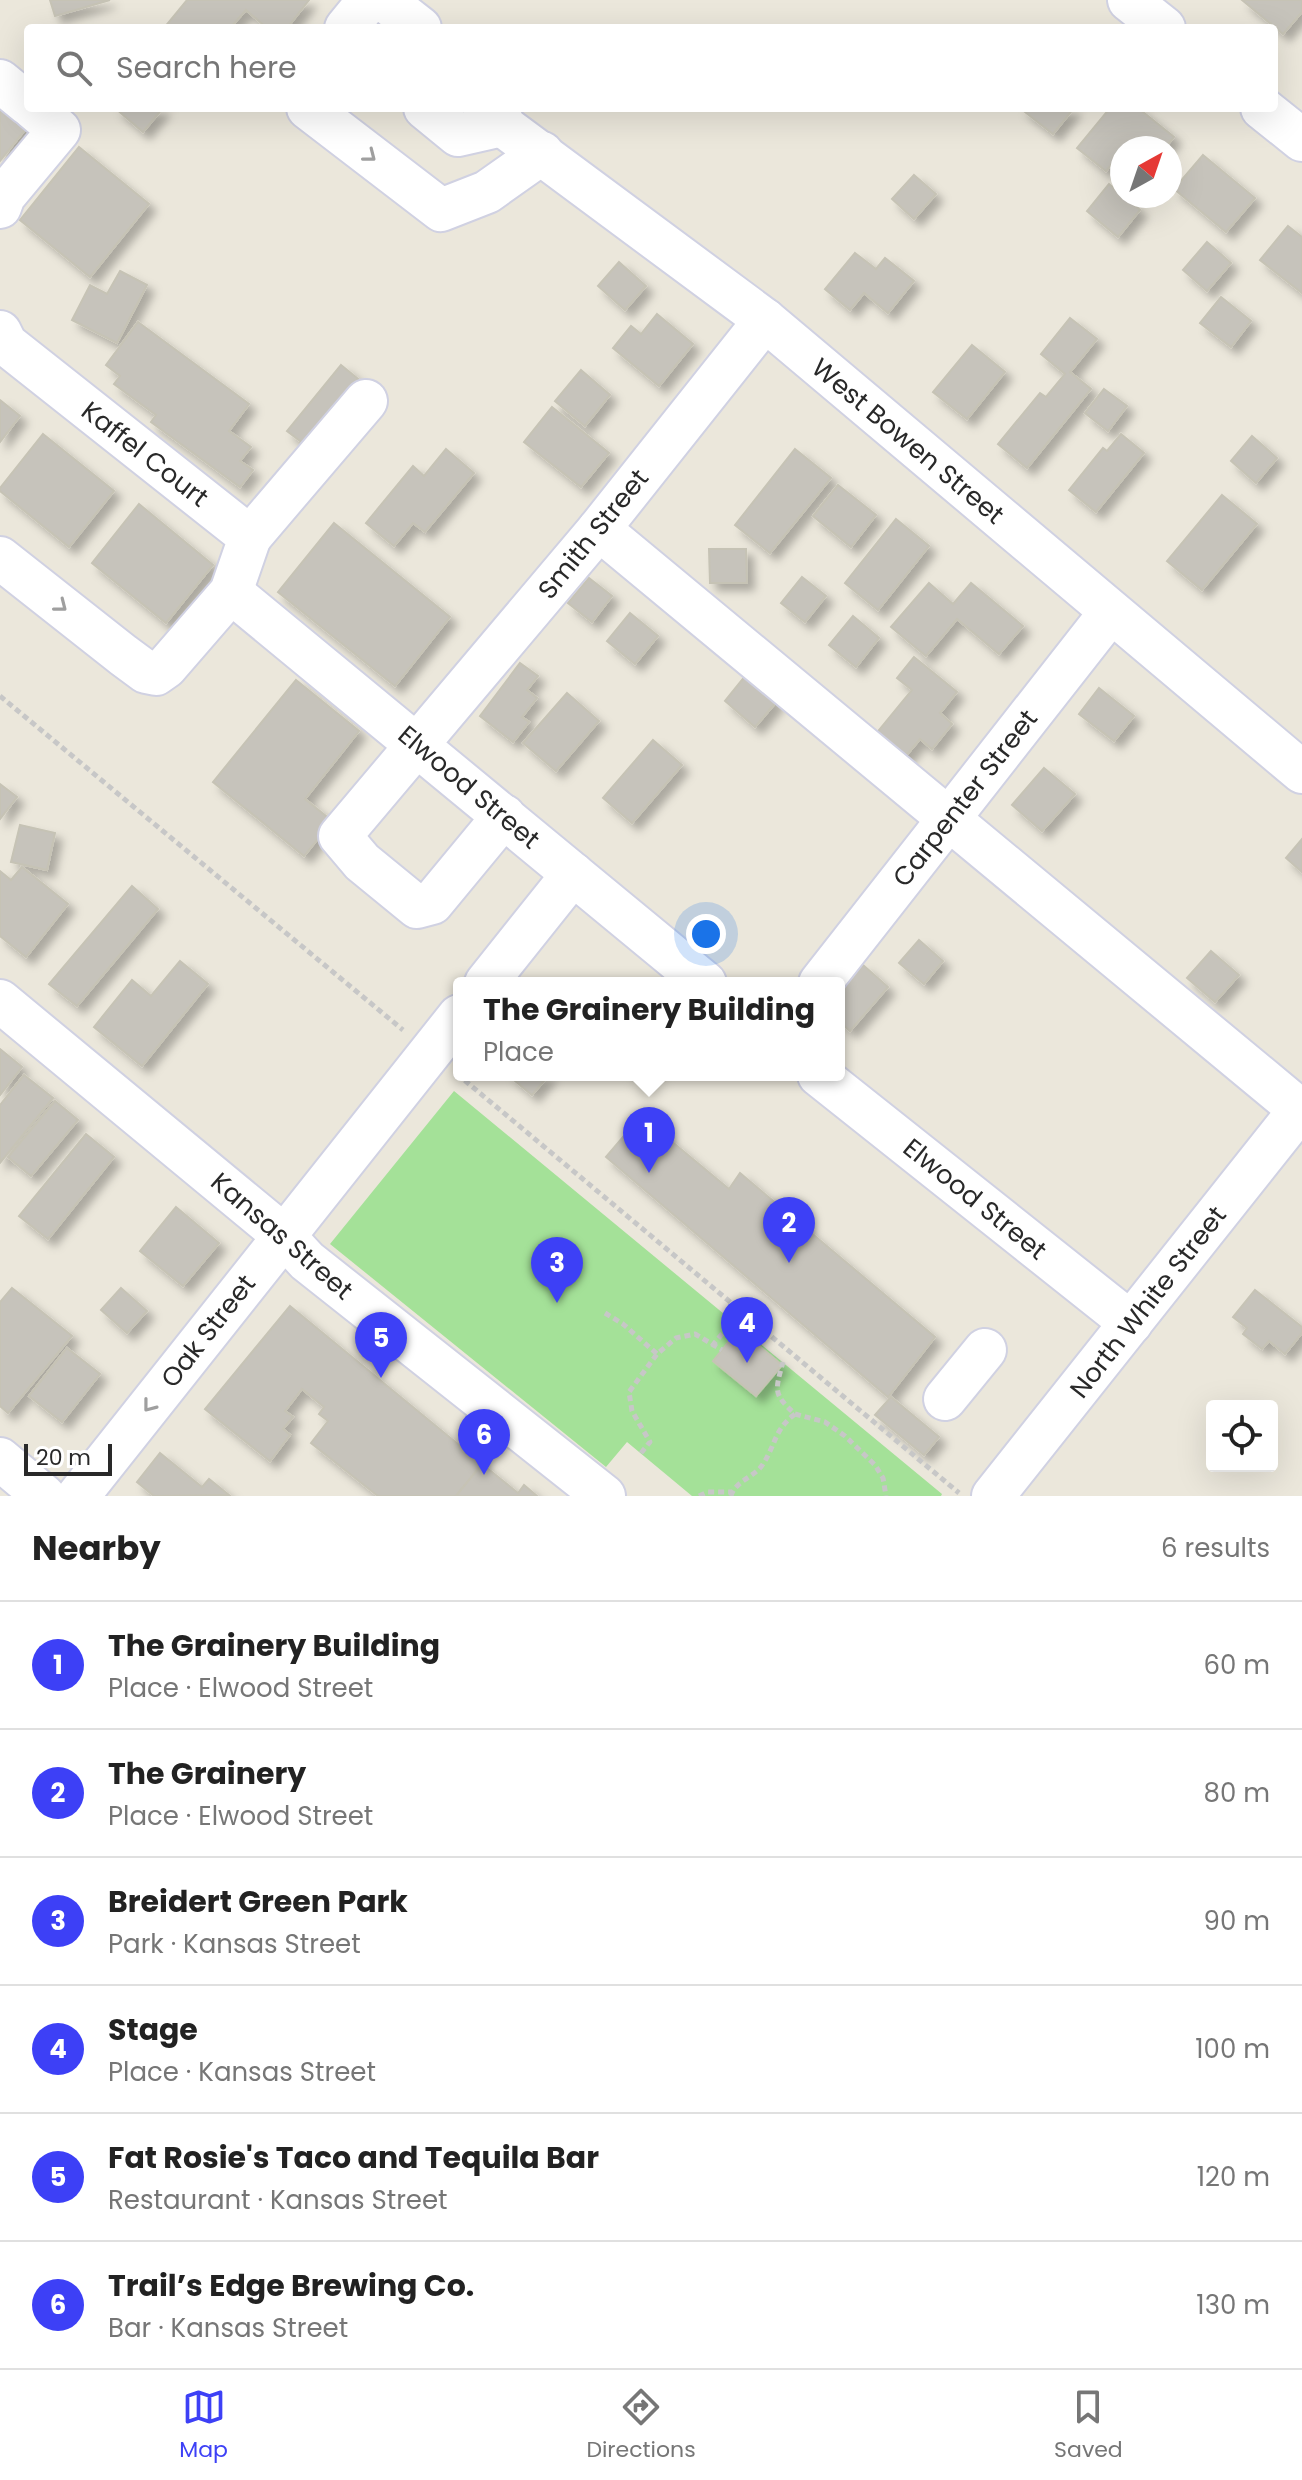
<!DOCTYPE html>
<meta charset="utf-8">
<style>
body{margin:0;font-family:Poppins,sans-serif;background:#f6f6f6;color:#222}
.controls{position:absolute;right:24px;bottom:24px;display:grid;overflow:hidden;border-radius:8px;box-shadow:0 8px 32px #0002}
.controls button{width:72px;height:72px;display:grid;place-items:center;padding:0;border:0;border-bottom:2px solid #e0e0e0;background:#fff;color:#222;font:40px sans-serif}
.compass{position:absolute;left:1110px;top:136px;width:72px;height:72px;border-radius:50%;background:#fff;box-shadow:0 8px 32px #0002;rotate:40deg}
.scale{position:absolute;left:24px;bottom:20px;width:88px;box-sizing:border-box;padding-left:8px;border:4px solid #292929;border-top:0;font-size:22px;line-height:28px;white-space:nowrap;color:#292929;-webkit-text-stroke:6px #fff;paint-order:stroke}
.you{position:absolute;left:706px;top:934px;width:28px;height:28px;margin:-20px;border:6px solid #fff;border-radius:50%;background:#1a73e8;box-shadow:0 0 0 12px #1a73e833}
.badge{display:grid;place-items:center;width:52px;height:52px;border-radius:50%;background:#3d40f6;color:#fff;font-size:26px;font-weight:700}
.pin{position:absolute;translate:-50% -66px;filter:drop-shadow(0 2px 4px #0008)}
.pin::after{content:'';position:absolute;top:42px;width:28px;height:24px;background:inherit;clip-path:polygon(0 0,100% 0,50% 100%)}
.popup{position:absolute;left:453px;top:977px;width:392px;height:104px;box-sizing:border-box;display:grid;place-content:center;border-radius:8px;background:#fff;filter:drop-shadow(0 2px 6px #0005);font-size:26px;white-space:nowrap;color:#767676}
.popup b{font-size:30px;color:#222}
.popup::after{content:'';position:absolute;left:50%;top:100%;margin-left:-16px;border:16px solid transparent;border-top-color:#fff}
.list{margin:0;padding:0;list-style:none}
h2{display:flex;justify-content:space-between;align-items:center;height:104px;margin:0;padding:0 32px;font-size:34px}
h2 small{font-size:26px;font-weight:400;color:#767676}
.list li{display:grid;grid-template-columns:52px 1fr auto;gap:24px;align-items:center;box-sizing:border-box;height:128px;padding:0 32px;border-top:2px solid #e0e0e0}
.list b{display:block;font-size:30px;white-space:nowrap}
.list p{margin:0;font-size:26px;white-space:nowrap;color:#767676}
.list em{font-size:26px;font-style:normal;color:#767676}
.icon{flex:none;width:44px;height:44px;fill:none;stroke:currentColor;stroke-width:2;stroke-linecap:round;stroke-linejoin:round}
.map{position:relative;flex:none;width:1302px;height:1496px;overflow:hidden}
.search{position:absolute;background:#fff;box-shadow:0 8px 32px #0002;left:24px;right:24px;top:24px;height:88px;display:flex;align-items:center;gap:20px;box-sizing:border-box;padding:0 28px;border-radius:8px;color:#767676;font-size:30px}
.sheet{height:872px;background:#fff}
nav{display:flex;justify-content:space-around;align-items:center;box-sizing:border-box;height:112px;border-top:2px solid #e0e0e0;background:#fff;font-size:22px;color:#767676}
nav a{display:grid;justify-items:center;gap:4px}
nav .on{color:#3d40f6}
.map>svg:first-child{display:block}
</style>
<div class="map">
<svg width="1302" height="1496" viewBox="0 0 1302 1496">
<defs>
<filter id="shadow"><feDropShadow dx="7" dy="7" stdDeviation="4" flood-color="#0004"/></filter>
</defs>
<rect width="100%" height="100%" fill="#ebe7db"/>
<polygon fill="#a4e198" points="454,1091 942,1494 941,1496 692,1496 627,1442 606,1467 330,1244"/>
<g fill="#c6c3bb" stroke="#c6c3b5" stroke-width="2" filter="url(#shadow)">
<polygon points="50,0 110,0 55,16"/>
<polygon points="187,0 309,0 287,28 267,28 246,10 230,28 164,28"/>
<polygon points="1242,0 1302,0 1302,12 1283,34"/>
<polygon points="0,93 33,120 0,161"/>
<polygon points="115,108 163,108 143,132"/>
<polygon points="1020,108 1074,108 1053,134"/>
<polygon points="1110,108 1138,108 1174,137 1165,148 1122,148 1122,156 1120,155 1106,171 1077,148"/>
<polygon points="79,147 149,204 90,277 20,220"/>
<polygon points="1203,155 1255,198 1226,232 1174,189"/>
<polygon points="914,175 936,194 914,219 892,199"/>
<polygon points="1109,184 1140,210 1118,237 1087,211"/>
<polygon points="1288,226 1302,237 1302,293 1260,260"/>
<polygon points="1207,242 1231,263 1207,291 1183,270"/>
<polygon points="855,253 876,269 885,258 914,281 888,313 864,293 850,310 825,289"/>
<polygon points="619,262 646,286 625,310 598,286"/>
<polygon points="120,271 147,285 117,343 72,320 90,285 107,294"/>
<polygon points="1221,297 1251,321 1231,347 1200,323"/>
<polygon points="657,314 693,344 659,386 613,348 631,326 641,334"/>
<polygon points="1070,318 1097,339 1070,372 1091,389 1027,468 998,444 1040,393 1046,397 1065,374 1041,354"/>
<polygon points="138,322 249,404 229,431 251,447 240,461 253,470 240,487 151,422 156,415 114,384 120,376 106,365"/>
<polygon points="972,345 1005,372 967,419 933,392"/>
<polygon points="341,365 368,387 304,444 287,431"/>
<polygon points="581,370 610,395 585,426 555,401"/>
<polygon points="1104,389 1127,406 1108,431 1085,413"/>
<polygon points="0,400 20,416 0,442"/>
<polygon points="552,407 609,453 581,487 524,442"/>
<polygon points="43,434 114,491 69,547 0,491 0,488"/>
<polygon points="1121,434 1144,453 1096,512 1069,490 1103,448 1107,451"/>
<polygon points="1252,436 1277,458 1256,483 1231,461"/>
<polygon points="446,449 474,473 425,532 413,523 394,546 366,523 413,466 424,476"/>
<polygon points="795,449 831,478 770,553 735,525"/>
<polygon points="838,485 876,515 851,547 813,516"/>
<polygon points="1222,495 1257,524 1202,590 1167,561"/>
<polygon points="139,504 213,565 166,623 92,563"/>
<polygon points="896,519 929,546 878,610 845,583"/>
<polygon points="334,523 450,617 395,686 278,592"/>
<polygon points="709,549 746,549 747,583 710,583"/>
<polygon points="802,577 826,596 805,622 781,603"/>
<polygon points="589,578 612,596 592,622 568,603"/>
<polygon points="929,583 953,604 971,583 1023,626 999,654 957,619 926,656 891,627"/>
<polygon points="630,613 658,636 635,664 607,641"/>
<polygon points="853,616 879,638 856,667 829,645"/>
<polygon points="914,657 957,692 940,713 952,724 932,749 920,739 899,764 870,741 912,690 897,678"/>
<polygon points="520,663 538,676 527,690 537,698 522,717 529,722 513,742 480,716"/>
<polygon points="746,675 777,701 755,727 725,701"/>
<polygon points="296,680 359,731 305,799 332,821 304,856 213,782"/>
<polygon points="1099,688 1134,716 1114,741 1079,714"/>
<polygon points="567,693 599,721 556,771 523,743"/>
<polygon points="653,740 682,765 632,823 603,798"/>
<polygon points="1044,768 1075,794 1042,831 1012,805"/>
<polygon points="0,784 17,797 0,819"/>
<polygon points="20,825 55,833 47,870 11,862"/>
<polygon points="1302,839 1302,872 1286,858"/>
<polygon points="22,867 68,904 26,957 0,936 0,871 11,880"/>
<polygon points="132,886 158,909 77,1006 49,984"/>
<polygon points="919,940 943,961 924,984 899,963"/>
<polygon points="1211,951 1239,975 1215,1002 1187,978"/>
<polygon points="180,961 208,984 142,1066 94,1027 132,980 151,996"/>
<polygon points="863,965 888,987 850,1031 839,1021 839,992"/>
<polygon points="0,1049 22,1067 0,1095"/>
<polygon points="24,1075 53,1098 0,1163 0,1105"/>
<polygon points="508,1075 549,1075 532,1095"/>
<polygon points="55,1101 78,1120 31,1176 8,1157"/>
<polygon points="641,1116 729,1189 740,1173 935,1337 888,1397 606,1157"/>
<polygon points="86,1134 114,1157 48,1239 19,1216"/>
<polygon points="176,1207 219,1243 183,1286 140,1251"/>
<polygon points="12,1288 72,1336 8,1413 0,1406 0,1302"/>
<polygon points="121,1288 147,1311 127,1333 101,1310"/>
<polygon points="1255,1290 1302,1327 1302,1333 1285,1354 1269,1341 1262,1349 1243,1334 1247,1328 1233,1317"/>
<polygon points="290,1306 482,1464 456,1496 378,1496 311,1443 328,1421 319,1414 324,1407 302,1389 285,1411 293,1417 283,1429 290,1435 270,1461 205,1409"/>
<polygon points="739,1329 782,1365 756,1396 713,1361"/>
<polygon points="67,1348 100,1374 62,1422 29,1396"/>
<polygon points="891,1397 939,1437 924,1455 875,1415"/>
<polygon points="160,1453 202,1487 209,1479 229,1495 154,1496 137,1482"/>
<polygon points="482,1464 518,1493 524,1485 537,1496 456,1496"/>
</g>
<g fill="none" stroke-linecap="round" stroke-linejoin="round">
<defs>
<g id="minor">
<polyline points="384,0 420,28"/>
<polyline points="1129,0 1164,28"/>
<polyline points="346,28 369,0"/>
<polyline points="0,81 28,104"/>
<polyline points="308,108 441,210 487,192 542,153"/>
<polyline points="425,108 458,135 502,125 499,108"/>
<polyline points="1262,108 1302,140"/>
<polyline points="502,125 765,320 1302,772"/>
<polyline points="0,207 4,196 59,130 33,108"/>
<polyline points="0,332 6,344 250,537 231,592 166,667 156,674 146,672 123,655 0,558"/>
<polyline points="599,529 1300,1110"/>
<polyline points="250,537 366,401"/>
<polyline points="231,592 705,983"/>
<polyline points="504,816 432,903 417,907 362,862 340,836 599,529 765,320"/>
<polyline points="486,983 573,874"/>
<polyline points="820,983 1110,613"/>
<polyline points="0,1001 283,1235 307,1261 604,1496"/>
<polyline points="819,1075 1131,1323"/>
<polyline points="945,1399 985,1350"/>
<polyline points="0,1459 44,1496"/>
<polyline points="78,1496 459,1016"/>
<polyline points="993,1496 1302,1107"/>
</g>
</defs>
<use href="#minor" stroke="#d0d1e2" stroke-width="46"/>
<g stroke="#c7c7c7" stroke-width="5" stroke-dasharray="6 4" stroke-linecap="butt">
<polyline points="0,696 403,1030"/>
<polyline points="457,1074 959,1493"/>
<polyline points="605,1313 623,1324 657,1354"/>
<polyline points="712,1346 741,1311"/>
<polyline points="795,1414 825,1422 845,1436 875,1465 883,1478 886,1496"/>
<polyline points="641,1453 650,1442 632,1411 629,1392 657,1354 676,1338 695,1334 722,1350"/>
<polyline points="699,1496 708,1492 731,1492"/>
<path d="M731,1496C735,1481 755,1477 763,1464C776,1444 774,1430 795,1414C773,1394 775,1391 783,1362"/>
</g>
<use href="#minor" stroke="#fff" stroke-width="42"/>
</g>
<defs><path id="oneway-chevron" d="M-2-3.5L2.5 0L-2 3.5" fill="none" stroke-width="1.6" stroke-linecap="round" stroke-linejoin="round" transform="scale(2)"/></defs>
<g stroke="#9f9f9f">
<use href="#oneway-chevron" transform="translate(370 156) rotate(38)"/>
<use href="#oneway-chevron" transform="translate(61 606) rotate(38)"/>
<use href="#oneway-chevron" transform="translate(149 1406) rotate(128)"/>
</g>
<g text-anchor="middle" dominant-baseline="central" stroke-width="8" stroke-linejoin="round" paint-order="stroke">
<g font-size="26" fill="#292929" stroke="#fff">
<text transform="translate(908 441) rotate(40)">West Bowen Street</text>
<text transform="translate(145 454) rotate(38)">Kaffel Court</text>
<text transform="translate(593 534) rotate(-51)">Smith Street</text>
<text transform="translate(469 787) rotate(40)">Elwood Street</text>
<text transform="translate(965 798) rotate(-52)">Carpenter Street</text>
<text transform="translate(975 1199) rotate(39)">Elwood Street</text>
<text transform="translate(282 1236) rotate(41)">Kansas Street</text>
<text transform="translate(1148 1302) rotate(-52)">North White Street</text>
<text transform="translate(208 1331) rotate(-52)">Oak Street</text>
</g>
</g>
</svg>
<div class="controls">
<button><svg class="icon" aria-label="locate" viewBox="0 0 24 24"><circle cx="12" cy="12" r="6"/><path d="M12 2v4M12 18v4M2 12h4M18 12h4"/></svg></button>
</div>
<svg class="compass" viewBox="-18 -18 36 36"><path d="M0-13l5 13h-10z" fill="#e53935"/><path d="M0 13l5-13h-10z" fill="#767676"/></svg>
<div class="scale">20 m</div>
<div class="you"></div>
<div class="pin badge" style="left:649px;top:1173px">1</div>
<div class="popup"><b>The Grainery Building</b>Place</div>
<div class="pin badge" style="left:789px;top:1263px">2</div>
<div class="pin badge" style="left:557px;top:1303px">3</div>
<div class="pin badge" style="left:747px;top:1363px">4</div>
<div class="pin badge" style="left:381px;top:1378px">5</div>
<div class="pin badge" style="left:484px;top:1475px">6</div>
<div class="search"><svg class="icon" aria-label="search" viewBox="0 0 24 24"><circle cx="10" cy="10" r="6"/><path d="M15 15l6 6"/></svg>Search here</div>
</div>
<section class="sheet">
<h2>Nearby<small>6 results</small></h2>
<ul class="list">
<li><span class="badge">1</span><div><b>The Grainery Building</b><p>Place · Elwood Street</p></div><em>60 m</em></li>
<li><span class="badge">2</span><div><b>The Grainery</b><p>Place · Elwood Street</p></div><em>80 m</em></li>
<li><span class="badge">3</span><div><b>Breidert Green Park</b><p>Park · Kansas Street</p></div><em>90 m</em></li>
<li><span class="badge">4</span><div><b>Stage</b><p>Place · Kansas Street</p></div><em>100 m</em></li>
<li><span class="badge">5</span><div><b>Fat Rosie's Taco and Tequila Bar</b><p>Restaurant · Kansas Street</p></div><em>120 m</em></li>
<li><span class="badge">6</span><div><b>Trail’s Edge Brewing Co.</b><p>Bar · Kansas Street</p></div><em>130 m</em></li>
</ul>
</section>
<nav>
<a class="on"><svg class="icon" aria-label="map" viewBox="0 0 24 24"><path d="M3 6l6-2 6 2 6-2v14l-6 2-6-2-6 2zM9 4v14M15 6v14"/></svg>Map</a>
<a><svg class="icon" aria-label="directions" viewBox="0 0 24 24"><path d="M12 3l9 9-9 9-9-9zM9 14v-3h6M13 9l2 2-2 2"/></svg>Directions</a>
<a><svg class="icon" aria-label="saved" viewBox="0 0 24 24"><path d="M7 4h10v16l-5-4-5 4z"/></svg>Saved</a>
</nav>
